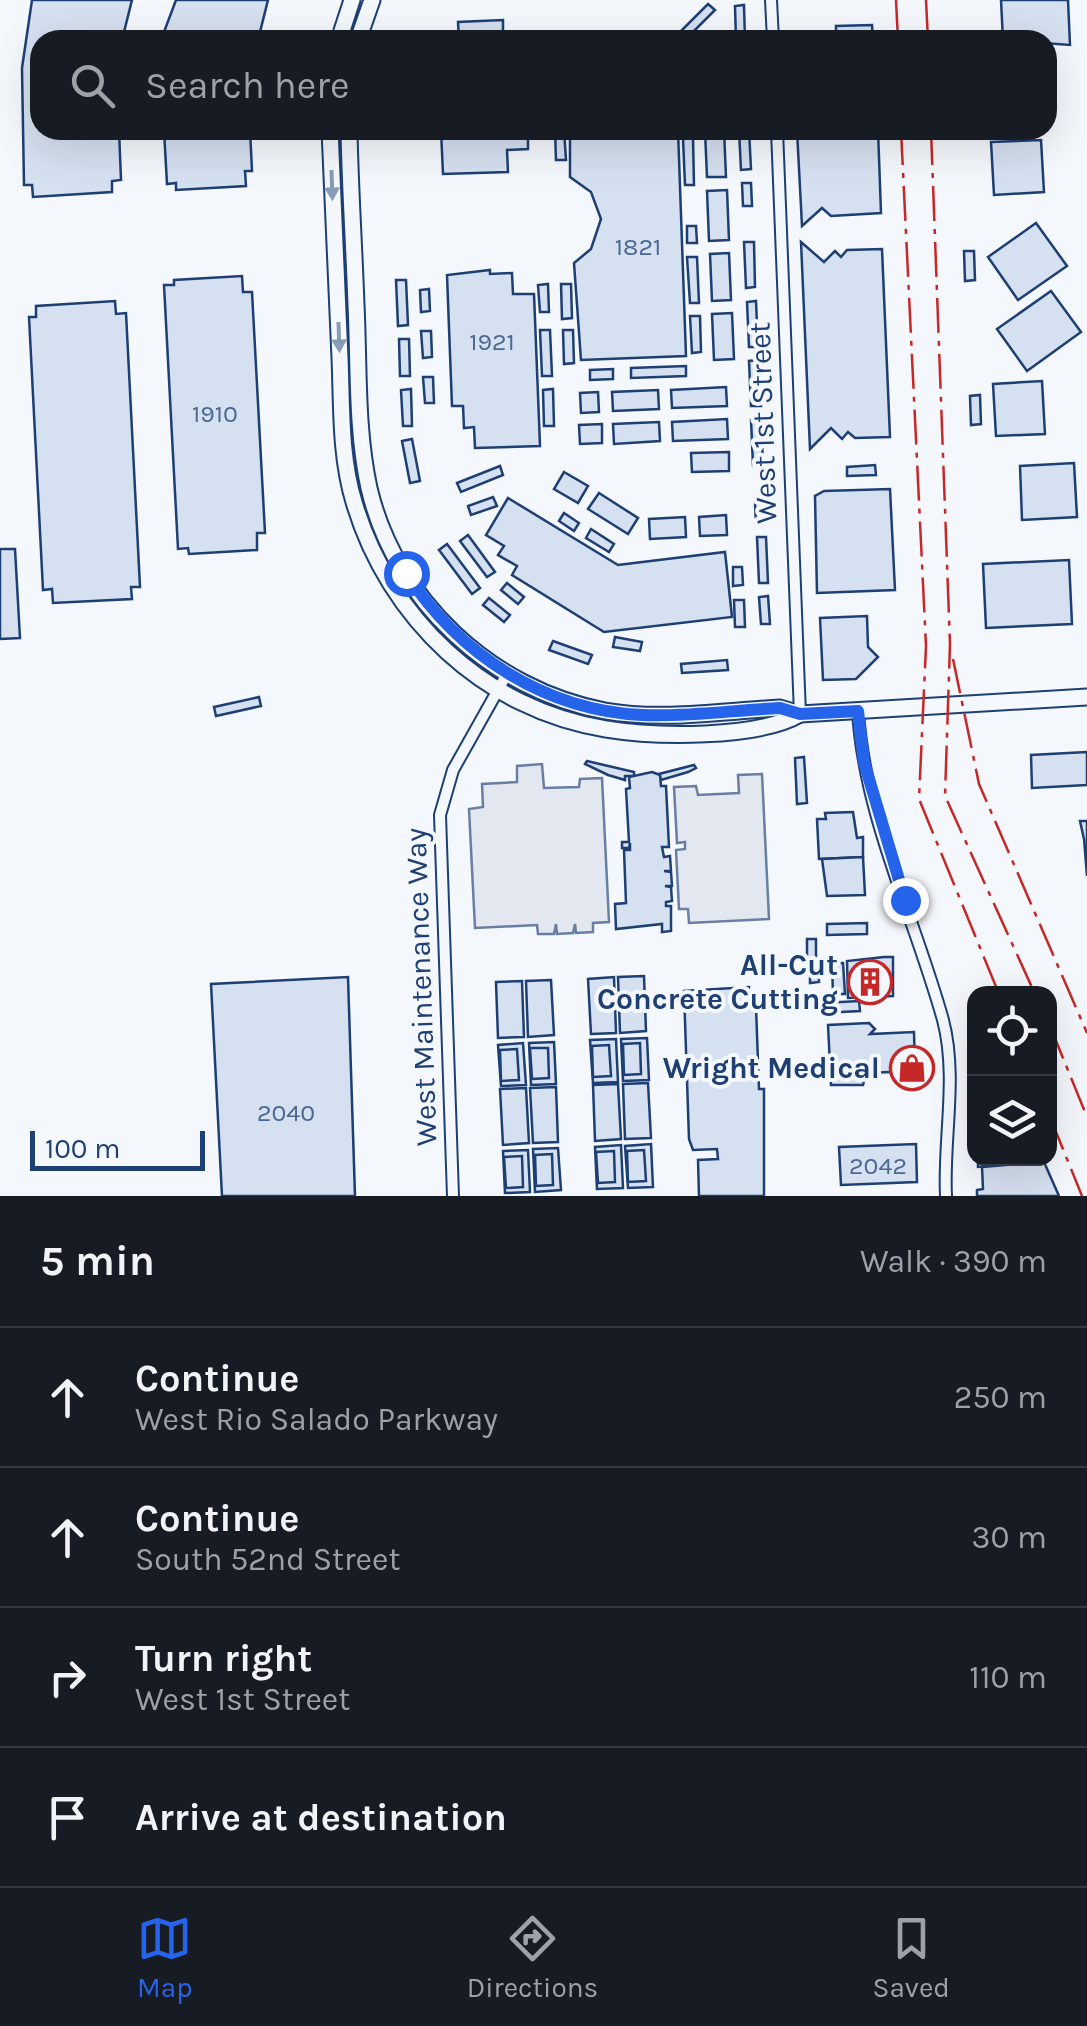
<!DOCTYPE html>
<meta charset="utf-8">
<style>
body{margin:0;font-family:Karla,sans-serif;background:#242831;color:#f1f3f6}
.controls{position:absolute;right:30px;bottom:30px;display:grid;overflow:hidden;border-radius:20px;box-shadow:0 10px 40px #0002}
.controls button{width:90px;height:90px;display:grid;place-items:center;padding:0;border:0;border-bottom:2px solid #363941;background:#171b24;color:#f1f3f6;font:50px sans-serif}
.scale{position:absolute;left:30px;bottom:25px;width:175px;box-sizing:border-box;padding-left:10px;border:5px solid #1d3f73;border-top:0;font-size:28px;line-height:35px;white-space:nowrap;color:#1d3f73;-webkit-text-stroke:8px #f4f7fb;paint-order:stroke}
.stop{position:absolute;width:30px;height:30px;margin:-22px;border:8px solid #2563eb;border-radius:50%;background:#fff}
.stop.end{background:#2563eb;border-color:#fff;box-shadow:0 2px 10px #0008}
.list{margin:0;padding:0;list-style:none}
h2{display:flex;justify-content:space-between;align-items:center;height:130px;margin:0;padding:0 40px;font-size:42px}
h2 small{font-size:32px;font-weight:400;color:#9ea1a6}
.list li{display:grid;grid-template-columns:65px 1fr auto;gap:30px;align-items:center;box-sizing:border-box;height:140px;padding:0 40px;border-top:2px solid #363941}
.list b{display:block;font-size:38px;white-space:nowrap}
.list p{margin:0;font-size:32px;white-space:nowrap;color:#9ea1a6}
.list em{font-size:32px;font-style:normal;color:#9ea1a6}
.icon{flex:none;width:55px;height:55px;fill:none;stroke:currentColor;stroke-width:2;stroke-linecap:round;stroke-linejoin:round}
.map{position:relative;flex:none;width:1087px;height:1196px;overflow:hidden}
.search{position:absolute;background:#171b24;box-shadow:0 10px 40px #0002;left:30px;right:30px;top:30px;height:110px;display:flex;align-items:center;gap:25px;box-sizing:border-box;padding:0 35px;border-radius:30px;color:#9ea1a6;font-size:38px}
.sheet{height:690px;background:#171b24}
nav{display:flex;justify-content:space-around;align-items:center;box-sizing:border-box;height:140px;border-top:2px solid #363941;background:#171b24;font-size:28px;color:#9ea1a6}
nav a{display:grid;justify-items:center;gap:5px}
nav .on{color:#2563eb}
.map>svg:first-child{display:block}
</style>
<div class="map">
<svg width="1087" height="1196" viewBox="0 0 1087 1196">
<rect width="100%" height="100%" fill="#f4f7fb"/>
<g fill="#e3e8f0" stroke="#687fa3" stroke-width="2.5">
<polygon points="542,764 544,788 579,787 580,779 602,778 609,922 593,923 593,932 576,933 575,924 573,933 557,934 556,924 554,934 538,934 537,925 475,928 469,809 483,807 482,784 517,782 517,766"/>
<polygon points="762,774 769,919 689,923 688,909 679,909 676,850 685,849 685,842 677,843 674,787 696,786 698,795 739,793 738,775"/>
</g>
<g fill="#d5e0f0" stroke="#1d3f73" stroke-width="2.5">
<polygon points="32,0 132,0 122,40 40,40 40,130 119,130 121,180 112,181 112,192 33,197 32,185 24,185 22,68"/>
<polygon points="176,0 268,0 258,40 161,40"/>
<polygon points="1001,0 1068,0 1070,45 1003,40"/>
<polygon points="708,4 715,10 686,39 679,33"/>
<polygon points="744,5 745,40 736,40 735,6"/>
<polygon points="503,20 503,40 459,40 458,22"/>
<polygon points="872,25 873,40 801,40 803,36 836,34 836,26"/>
<polygon points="250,130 252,171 245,171 246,186 176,190 176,183 167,184 164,130"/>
<polygon points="441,130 528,130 528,149 507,150 508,172 443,174"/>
<polygon points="555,130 564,130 566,160 556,160"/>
<polygon points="570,130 678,130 686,356 581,360 574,263 591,249 601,219 591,192 570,177"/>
<polygon points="724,130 726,177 707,177 705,131"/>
<polygon points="739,130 749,130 751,169 741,170"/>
<polygon points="797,130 819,134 822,130 878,130 881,213 831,216 822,208 802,226"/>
<polygon points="683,138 693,138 694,185 685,185"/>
<polygon points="1041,140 1044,192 994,195 991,142"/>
<polygon points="742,183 751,183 752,206 743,206"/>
<polygon points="727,190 729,240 709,241 707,191"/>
<polygon points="1036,223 1067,266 1018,300 988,257"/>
<polygon points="687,226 696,226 697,243 687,243"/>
<polygon points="744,242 754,242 755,287 746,288"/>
<polygon points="801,242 824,262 835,251 841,257 847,250 882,249 890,437 855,438 848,432 842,439 831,428 810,449"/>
<polygon points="964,251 974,251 975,280 965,281"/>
<polygon points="729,253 731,300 712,301 710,254"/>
<polygon points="687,257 697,257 699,303 690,303"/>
<polygon points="490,270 490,274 512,273 513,294 534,294 540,446 475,448 474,427 464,428 463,406 452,406 447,275"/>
<polygon points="242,276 243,292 252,292 265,533 257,533 257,550 189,554 188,548 178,549 164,285 174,285 174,280"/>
<polygon points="396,280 406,280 408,325 398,326"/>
<polygon points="548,284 549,312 540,312 538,285"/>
<polygon points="561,284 571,284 572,318 562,319"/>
<polygon points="429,289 430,311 421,312 420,290"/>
<polygon points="1051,291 1081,332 1027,371 997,329"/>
<polygon points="115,301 116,314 126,313 140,587 131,587 132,599 53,603 52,589 43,590 29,317 36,317 36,306"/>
<polygon points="756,301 758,347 749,347 747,302"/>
<polygon points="732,313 734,359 714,360 712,314"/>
<polygon points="690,316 700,316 701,352 692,353"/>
<polygon points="540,330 550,330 552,376 542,376"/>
<polygon points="563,330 573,330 574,363 564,364"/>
<polygon points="421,331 431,331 432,357 423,358"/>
<polygon points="399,339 409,339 410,376 400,376"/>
<polygon points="759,360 761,406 751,406 749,361"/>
<polygon points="686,366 686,376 631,378 631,368"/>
<polygon points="613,369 613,379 590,380 590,370"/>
<polygon points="423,377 433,377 434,403 425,403"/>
<polygon points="1042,381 1045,434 996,436 993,384"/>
<polygon points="726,387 727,406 672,408 671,390"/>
<polygon points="411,389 412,426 403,426 401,390"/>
<polygon points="553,389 554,426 544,426 543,390"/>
<polygon points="658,390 659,409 613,411 612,392"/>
<polygon points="598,392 599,412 581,413 580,393"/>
<polygon points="980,395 981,424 971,425 970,396"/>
<polygon points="727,419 728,439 673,441 672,422"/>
<polygon points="761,419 763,465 753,465 751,420"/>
<polygon points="659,422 660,441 614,444 613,424"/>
<polygon points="602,424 602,443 580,444 579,425"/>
<polygon points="412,439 420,481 410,483 402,441"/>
<polygon points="729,452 729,471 692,472 691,453"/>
<polygon points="1074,463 1077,517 1022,520 1020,466"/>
<polygon points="875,465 876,475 847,476 847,467"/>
<polygon points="500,466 503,475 461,492 457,483"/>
<polygon points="564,472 588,486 578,503 554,489"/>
<polygon points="890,489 895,590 817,593 815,496 824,491"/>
<polygon points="599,493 638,518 628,534 588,509"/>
<polygon points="493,497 497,506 471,515 468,506"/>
<polygon points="508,498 618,565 725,552 732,617 604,632 512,575 517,566 498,555 504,546 486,535"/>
<polygon points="755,502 765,502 765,524 756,525"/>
<polygon points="564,513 579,523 574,531 559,521"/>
<polygon points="726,515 727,535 700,536 699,517"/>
<polygon points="685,517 686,537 650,539 649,519"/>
<polygon points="591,529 614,544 609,552 586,538"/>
<polygon points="468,535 495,572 487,577 460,541"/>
<polygon points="757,537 766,537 768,583 759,583"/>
<polygon points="447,544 480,588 472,594 439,550"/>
<polygon points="0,549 15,549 20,638 0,639"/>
<polygon points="1069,560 1072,624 986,628 983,564"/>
<polygon points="733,567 742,567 743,585 733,586"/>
<polygon points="507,583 524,597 518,604 501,590"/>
<polygon points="768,596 770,624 761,624 759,597"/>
<polygon points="489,598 510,615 504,622 483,605"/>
<polygon points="734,600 744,600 745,627 735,627"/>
<polygon points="867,616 868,647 878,657 856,679 823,680 820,618"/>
<polygon points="615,637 642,642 640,651 613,647"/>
<polygon points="553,641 592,655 588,664 549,650"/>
<polygon points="727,660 728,670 682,673 681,664"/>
<polygon points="259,697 261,706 216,716 214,707"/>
<polygon points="1087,752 1087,785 1032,788 1031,755"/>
<polygon points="804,757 807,803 797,804 795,758"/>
<polygon points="587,761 634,772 634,776 625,776 625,780 608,775 585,764"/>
<polygon points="694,765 696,768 688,772 661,780 659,774"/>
<polygon points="652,772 660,775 661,786 666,786 669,847 662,847 664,857 670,856 671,871 664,871 671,872 672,886 665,886 671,887 672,901 666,902 666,906 671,906 671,931 662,932 662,924 616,929 615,904 626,903 624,850 630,850 630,843 629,848 622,848 622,842 629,842 626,789 630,788 629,777"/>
<polygon points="853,812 857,838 863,837 863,857 819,859 817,819 826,819 825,813"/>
<polygon points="1080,821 1087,821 1087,876 1084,839"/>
<polygon points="863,857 865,895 827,896 822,859"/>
<polygon points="867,923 867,934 827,935 827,924"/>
<rect x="807" y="939" width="9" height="20"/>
<polygon points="884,957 893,957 893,996 848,998 847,961"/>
<polygon points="810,962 818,962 819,982 810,983"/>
<polygon points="832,963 843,963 845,994 833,994"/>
<polygon points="644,976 646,1031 620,1033 618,977"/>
<polygon points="348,977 355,1196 222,1196 211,984"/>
<polygon points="614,977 616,1033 591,1034 588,979"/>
<polygon points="551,980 554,1035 528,1037 526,981"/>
<polygon points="522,981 524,1037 498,1038 496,982"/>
<polygon points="749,987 744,1008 756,1007 759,1089 764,1089 764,1196 699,1196 698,1160 718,1159 717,1149 693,1150 689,1139 684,991"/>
<polygon points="859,1001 860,1011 822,1013 822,1003"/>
<polygon points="869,1023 875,1029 870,1034 914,1032 915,1071 866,1073 863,1085 831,1085 828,1025"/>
<polygon points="647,1038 649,1080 623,1081 621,1039"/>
<polygon points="616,1039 618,1082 593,1083 590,1040"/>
<polygon points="554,1042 556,1084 531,1085 529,1043"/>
<polygon points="523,1043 526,1085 501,1086 498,1045"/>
<polygon points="640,1043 641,1074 624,1075 623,1044"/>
<polygon points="609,1045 611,1076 593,1077 592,1046"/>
<polygon points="530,1048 548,1048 549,1078 532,1079"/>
<polygon points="517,1049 519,1080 501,1081 500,1050"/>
<polygon points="648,1083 651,1138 625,1139 623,1084"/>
<polygon points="618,1084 621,1139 595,1141 593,1085"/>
<polygon points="556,1087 558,1142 533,1143 530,1088"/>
<polygon points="526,1088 529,1143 503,1145 500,1089"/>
<polygon points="651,1144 653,1187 628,1188 625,1146"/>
<polygon points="916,1144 917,1182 841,1185 839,1147"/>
<polygon points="621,1145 623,1188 597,1189 595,1147"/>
<polygon points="558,1148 561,1190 535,1192 533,1149"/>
<polygon points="528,1150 530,1192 505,1193 503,1151"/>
<polygon points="644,1150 646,1181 628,1182 627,1151"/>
<polygon points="614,1151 615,1182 598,1183 596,1152"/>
<polygon points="552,1154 553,1185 536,1186 535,1155"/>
<polygon points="522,1156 523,1187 506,1188 504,1157"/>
<polygon points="978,1158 1042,1158 1044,1162 978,1167"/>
<polygon points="1044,1162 1059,1196 977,1196 977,1190 983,1189 982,1167"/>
</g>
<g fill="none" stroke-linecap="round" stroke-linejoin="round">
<defs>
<g id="minor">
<polyline points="771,0 773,40"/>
<polyline points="777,130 800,714"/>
<path d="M858,711C864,816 915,919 943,1020C958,1077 943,1139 946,1196"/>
<polyline points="453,1196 440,815 453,770 507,674"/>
</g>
<g id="secondary">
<polyline points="339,40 352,0"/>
<polyline points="358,40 372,0"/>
<path d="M330,130C333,206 337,282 340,358C342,406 340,456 354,502C388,618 485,710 606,729C655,737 757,739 800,714"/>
<path d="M349,130C350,188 354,247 356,305C359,365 356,429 369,488C395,600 492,690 605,711C663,721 723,711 780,708L800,714L1087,697"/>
</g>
</defs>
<use href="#minor" stroke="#1d3f73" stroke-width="14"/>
<use href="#secondary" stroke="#1d3f73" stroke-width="19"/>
<use href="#minor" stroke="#f4f7fb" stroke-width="10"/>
<use href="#secondary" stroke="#f4f7fb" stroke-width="15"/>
<g stroke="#c62828" stroke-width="2.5" stroke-dasharray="35 8 5 8" stroke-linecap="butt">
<polyline points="896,0 898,40"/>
<polyline points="926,0 928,40"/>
<polyline points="901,130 926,646 919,799 999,994"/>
<polyline points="931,130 950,644 945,796 1035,994"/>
<polyline points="953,659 979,784 1087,1033"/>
<polyline points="1050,1026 1087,1117"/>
<polyline points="1050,1117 1082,1196"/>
</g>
</g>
<defs><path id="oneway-solid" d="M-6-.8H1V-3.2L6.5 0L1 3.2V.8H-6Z" transform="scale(2.5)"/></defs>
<g fill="#889bb7">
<use href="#oneway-solid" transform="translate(332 185) rotate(88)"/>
<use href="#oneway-solid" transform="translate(339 337) rotate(88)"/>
</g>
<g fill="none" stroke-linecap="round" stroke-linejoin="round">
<path stroke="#2563eb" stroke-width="12" d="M406,573C459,654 543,710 642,715C688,717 735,710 780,708L800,714L858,711L864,762L905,900"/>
</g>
<defs>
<symbol id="building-ring" viewBox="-11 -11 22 22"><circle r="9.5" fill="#f4f7fb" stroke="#c62828" stroke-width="1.5"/><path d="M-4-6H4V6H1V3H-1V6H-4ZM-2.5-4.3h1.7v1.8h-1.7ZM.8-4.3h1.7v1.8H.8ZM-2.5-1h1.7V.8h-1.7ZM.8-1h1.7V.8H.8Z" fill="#c62828"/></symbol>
<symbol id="shop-ring" viewBox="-11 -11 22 22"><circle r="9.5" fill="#f4f7fb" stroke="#c62828" stroke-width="1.5"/><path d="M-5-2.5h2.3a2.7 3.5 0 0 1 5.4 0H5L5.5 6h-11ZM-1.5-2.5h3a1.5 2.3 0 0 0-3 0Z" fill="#c62828"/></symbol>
</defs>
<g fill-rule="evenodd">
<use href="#building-ring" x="845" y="957" width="50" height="50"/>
<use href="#shop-ring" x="887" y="1043" width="50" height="50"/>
</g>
<g text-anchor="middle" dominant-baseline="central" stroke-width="8" stroke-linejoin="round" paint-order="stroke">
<g font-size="25" fill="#4b6792">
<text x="638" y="246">1821</text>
<text x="492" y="341">1921</text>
<text x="215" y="413">1910</text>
<text x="286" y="1112">2040</text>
<text x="878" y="1165">2042</text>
</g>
<g font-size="30" fill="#1d3f73" stroke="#f4f7fb">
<text transform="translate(763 423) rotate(-92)">West 1st Street</text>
<text transform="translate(421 987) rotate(-92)">West Maintenance Way</text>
</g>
<g font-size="30" font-weight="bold" fill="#1d3f73" stroke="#f4f7fb" text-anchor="end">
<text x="838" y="965">All-Cut<tspan x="838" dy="34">Concrete Cutting</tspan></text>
<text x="880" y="1068">Wright Medical</text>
</g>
</g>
</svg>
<div class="controls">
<button><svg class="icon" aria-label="locate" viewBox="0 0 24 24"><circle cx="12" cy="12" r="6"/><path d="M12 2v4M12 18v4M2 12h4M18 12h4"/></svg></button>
<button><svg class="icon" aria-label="layers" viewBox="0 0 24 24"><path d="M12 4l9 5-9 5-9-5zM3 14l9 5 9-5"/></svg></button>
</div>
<div class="scale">100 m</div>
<div class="stop" style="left:406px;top:573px"></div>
<div class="stop end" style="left:905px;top:900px"></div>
<div class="search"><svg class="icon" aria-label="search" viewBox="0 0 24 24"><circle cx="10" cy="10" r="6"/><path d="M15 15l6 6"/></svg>Search here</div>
</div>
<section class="sheet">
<h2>5 min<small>Walk · 390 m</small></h2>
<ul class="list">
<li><svg class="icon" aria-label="ahead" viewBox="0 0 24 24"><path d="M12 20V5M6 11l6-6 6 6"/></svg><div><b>Continue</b><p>West Rio Salado Parkway</p></div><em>250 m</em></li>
<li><svg class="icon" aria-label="ahead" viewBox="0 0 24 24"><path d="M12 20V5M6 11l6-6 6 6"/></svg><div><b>Continue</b><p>South 52nd Street</p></div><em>30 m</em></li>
<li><svg class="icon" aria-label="right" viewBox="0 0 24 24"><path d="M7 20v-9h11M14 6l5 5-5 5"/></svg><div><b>Turn right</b><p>West 1st Street</p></div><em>110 m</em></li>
<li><svg class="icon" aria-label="arrive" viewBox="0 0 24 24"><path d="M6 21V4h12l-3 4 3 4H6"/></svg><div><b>Arrive at destination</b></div></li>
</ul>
</section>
<nav>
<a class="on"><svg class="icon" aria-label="map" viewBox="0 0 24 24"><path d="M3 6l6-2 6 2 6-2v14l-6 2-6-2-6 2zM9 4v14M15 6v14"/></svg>Map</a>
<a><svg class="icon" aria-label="directions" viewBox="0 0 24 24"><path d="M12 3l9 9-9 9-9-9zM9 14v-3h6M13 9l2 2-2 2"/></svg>Directions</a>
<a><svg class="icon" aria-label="saved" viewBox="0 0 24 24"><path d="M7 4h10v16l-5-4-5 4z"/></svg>Saved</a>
</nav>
